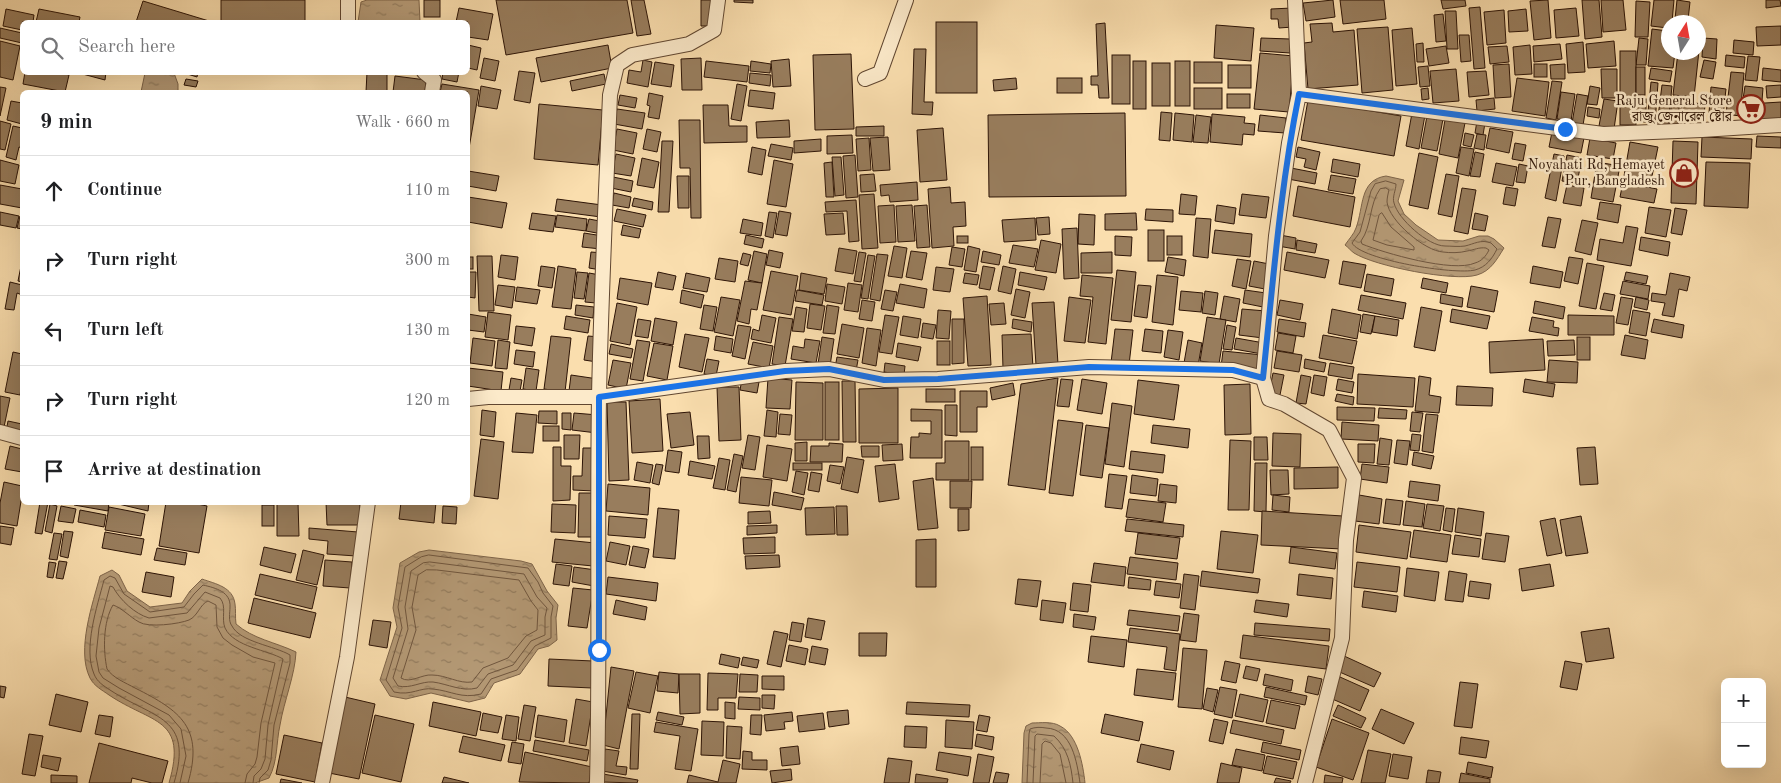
<!DOCTYPE html>
<meta charset="utf-8">
<style>
body{margin:0;font-family:"Old Standard TT","Noto Serif Bengali",serif;background:#f6f6f6;color:#202124}
.controls{position:absolute;right:15px;bottom:15px;display:grid;overflow:hidden;border-radius:8px;box-shadow:0 5px 20px #0002}
.controls button{width:45px;height:45px;display:grid;place-items:center;padding:0;border:0;border-bottom:1px solid #e0e0e0;background:#fff;color:#202124;font:25px sans-serif}
.compass{position:absolute;left:1661px;top:15px;width:45px;height:45px;border-radius:50%;background:#fff;box-shadow:0 5px 20px #0002;rotate:11deg}
.stop{position:absolute;width:15px;height:15px;margin:-11px;border:4px solid #1a73e8;border-radius:50%;background:#fff}
.stop.end{background:#1a73e8;border-color:#fff;box-shadow:0 1px 5px #0008}
.list{margin:0;padding:0;list-style:none}
h2{display:flex;justify-content:space-between;align-items:center;height:65px;margin:0;padding:0 20px;font-size:21px}
h2 small{font-size:16px;font-weight:400;color:#757577}
.list li{display:grid;grid-template-columns:32px 1fr auto;gap:15px;align-items:center;box-sizing:border-box;height:70px;padding:0 20px;border-top:1px solid #e0e0e0}
.list b{display:block;font-size:19px;white-space:nowrap}
.list em{font-size:16px;font-style:normal;color:#757577}
.icon{flex:none;width:28px;height:28px;fill:none;stroke:currentColor;stroke-width:2;stroke-linecap:round;stroke-linejoin:round}
.map{position:relative;flex:none;width:1781px;height:783px;overflow:hidden}
.search{position:absolute;background:#fff;box-shadow:0 5px 20px #0002;left:20px;top:20px;width:450px;height:55px;display:flex;align-items:center;gap:12px;box-sizing:border-box;padding:0 18px;border-radius:8px;color:#757577;font-size:19px}
.panel{position:absolute;background:#fff;box-shadow:0 5px 20px #0002;left:20px;top:90px;width:450px;height:415px;border-radius:8px}
.map>svg:first-child{display:block}
</style>
<div class="map">
<svg width="1781" height="783" viewBox="0 0 1781 783">
<defs>
<pattern id="water-ripples" width="26" height="14" patternUnits="userSpaceOnUse" patternTransform="scale(1.25)"><rect width="26" height="14" fill="#b49975"/><path d="M2 4q2-2 4 0t4 0M15 11q2-2 4 0t4 0" fill="none" stroke="#937c5e"/></pattern>
</defs>
<rect width="100%" height="100%" fill="#fadeae"/>
<filter id="stains"><feTurbulence type="fractalNoise" baseFrequency=".004" numOctaves="4"/><feColorMatrix values="0 0 0 0 .2 0 0 0 0 .09 0 0 0 0 .02 0 0 0 .5 -.17"/></filter>
<radialGradient id="worn" r=".72"><stop offset=".6" stop-color="#630" stop-opacity="0"/><stop offset="1" stop-color="#630" stop-opacity=".3"/></radialGradient>
<g fill="url(#water-ripples)" stroke="#7e6449">
<polygon points="367,0 419,0 420,22 358,22 361,2"/>
<polygon points="145,73 174,73 178,84 178,92 141,92"/>
<path d="M1386,176L1404,180L1398,201L1404,214L1416,225L1438,240L1463,241L1479,236H1488L1494,239L1504,248C1497,259 1491,271 1477,275C1454,282 1374,266 1354,253C1351,251 1348,247 1345,245C1349,239 1354,234 1356,228C1364,207 1359,180 1386,176Z"/>
<polygon points="429,550 521,561 532,564 547,591 558,605 556,618 557,640 549,646 538,649 520,674 494,683 485,698 469,702 431,693 406,699 390,696 380,680 397,627 393,608 400,563 419,552"/>
<path d="M112,570L119,575L127,591L150,607L182,603L190,591L202,579C216,584 233,587 235,604C236,610 235,617 236,624C253,639 275,642 296,652C295,675 284,701 280,725C276,743 278,761 269,778L255,783H169C188,717 152,724 109,695C102,690 94,686 90,678C76,650 93,603 100,576Z"/>
<path d="M1032,723C1040,723 1052,721 1060,726C1078,735 1083,765 1085,783H1022L1024,733L1026,726Z"/>
</g>
<g fill="none" stroke-linecap="round" stroke-linejoin="round">
<g stroke="#70563e" stroke-width="1">
<path d="M1386,181L1396,184C1396,190 1392,197 1394,203C1398,219 1428,246 1445,246C1451,246 1459,247 1465,246C1474,244 1481,239 1491,243L1497,249C1492,259 1486,267 1475,270C1455,275 1361,260 1352,243L1360,232L1371,191L1375,184Z"/>
<path d="M1386,188L1389,190C1388,194 1387,198 1387,202C1389,221 1425,251 1443,252C1450,253 1460,253 1467,251C1474,250 1479,247 1486,248L1489,250C1486,256 1482,261 1475,263C1453,273 1384,253 1362,244L1361,241C1372,226 1369,204 1380,189Z"/>
<polygon points="1382,213 1391,227 1414,247 1414,250 1387,245 1373,240 1379,215"/>
<path d="M429,555L528,568L538,582L543,593L553,606L551,617V638L535,646L517,670L491,679L481,694C461,699 452,691 433,689C420,687 412,696 394,692L386,680L402,628L398,607L405,567L421,557Z"/>
<path d="M430,562L524,574L537,597L547,608L545,617V635L531,641L513,665L488,674L477,688C462,692 448,684 433,682C421,681 411,689 398,686L393,678L408,629L405,607L411,571L423,563Z"/>
<path d="M437,570L519,580L531,601L538,610L537,630L526,636L508,658L483,668L472,682C459,684 446,675 432,675C422,674 410,684 401,678L416,630L412,607L418,575L426,570Z"/>
<path d="M174,783C194,716 154,719 110,690C104,686 97,682 94,674C83,648 97,607 104,580L110,576L115,578L124,594L150,612L184,607L194,594L203,585C216,588 231,592 230,607C230,613 228,621 232,626C240,642 275,646 290,655V663L274,725L271,760L268,770L260,778L259,783"/>
<path d="M180,783L186,756L181,729L169,715L119,688L103,678L99,672L96,656L99,628L110,586L113,587C120,600 135,614 149,618L187,613L205,592L220,598C227,606 221,618 225,628C234,647 268,650 283,659L268,725L265,759L261,769L254,776L253,783"/>
<path d="M188,783C204,728 181,711 135,688C126,683 113,678 107,669C103,650 103,622 113,605C122,608 130,617 139,622C148,628 179,624 189,620C198,616 200,604 208,601L216,605L217,627L223,638L232,645L253,657L275,663L261,723L257,757L255,764L247,774L245,783"/>
<path d="M1027,783L1029,734L1030,729C1035,727 1041,727 1046,728C1072,729 1077,762 1080,783"/>
<path d="M1033,783L1035,736L1037,734L1054,736C1068,749 1071,765 1073,783"/>
<polyline points="1040,783 1042,744 1045,741 1051,743 1060,754 1066,783"/>
</g>
</g>
<g fill="#987d5d" stroke="#2d1406">
<rect x="221" y="0" width="84" height="22"/>
<rect x="424" y="0" width="16" height="17"/>
<polygon points="496,0 627,0 633,33 506,55"/>
<polygon points="631,0 644,0 651,34 637,36"/>
<polygon points="701,0 713,0 712,26 701,26"/>
<polygon points="734,0 753,0 753,3 734,2"/>
<polygon points="1333,0 1335,17 1306,21 1303,3"/>
<polygon points="1340,0 1384,0 1386,19 1343,24"/>
<polygon points="1441,0 1465,0 1466,6 1443,9"/>
<polygon points="1548,0 1551,38 1534,40 1530,1"/>
<polygon points="1582,0 1599,0 1602,37 1585,39"/>
<polygon points="1601,0 1623,0 1626,30 1603,32"/>
<polygon points="1654,0 1674,0 1672,22 1668,22 1668,28 1651,26"/>
<polygon points="1677,0 1690,2 1688,20 1675,19"/>
<polygon points="1766,0 1780,0 1781,6 1766,8"/>
<polygon points="143,1 209,21 208,22 136,22"/>
<polygon points="1636,1 1650,2 1648,37 1635,37"/>
<polygon points="1480,7 1485,68 1474,69 1469,8"/>
<polygon points="459,8 493,14 488,40 468,37 468,22 456,22"/>
<polygon points="1292,8 1293,27 1279,28 1278,19 1271,19 1271,9"/>
<polygon points="1576,8 1579,36 1556,38 1554,10"/>
<polygon points="6,9 34,15 33,22 22,22 22,30 3,26"/>
<polygon points="39,9 80,17 79,22 36,22"/>
<polygon points="1526,9 1528,31 1509,32 1508,11"/>
<polygon points="1504,10 1506,43 1487,45 1484,12"/>
<polygon points="1445,11 1456,11 1458,49 1447,49"/>
<polygon points="1443,14 1446,41 1436,42 1434,15"/>
<rect x="936" y="22" width="41" height="71"/>
<polygon points="1105,23 1109,98 1099,98 1098,85 1091,85 1091,76 1098,76 1096,24"/>
<polygon points="1332,23 1333,32 1354,30 1358,85 1308,89 1304,43 1312,42 1310,24"/>
<polygon points="1216,25 1254,28 1251,61 1214,58"/>
<polygon points="1781,26 1781,45 1757,46 1756,27"/>
<polygon points="1388,27 1393,90 1362,93 1357,29"/>
<polygon points="0,28 22,33 22,43 0,38"/>
<polygon points="1412,28 1417,84 1396,86 1392,30"/>
<polygon points="1652,29 1668,31 1668,52 1675,52 1673,68 1648,66"/>
<polygon points="1698,31 1701,32 1694,97 1673,95 1678,52 1698,52"/>
<polygon points="1459,35 1469,35 1471,61 1461,62"/>
<polygon points="1261,38 1290,39 1290,53 1260,51"/>
<polygon points="1639,38 1648,39 1646,65 1636,65"/>
<polygon points="1703,38 1717,39 1716,59 1702,57"/>
<polygon points="1734,40 1754,42 1753,55 1733,53"/>
<polygon points="0,41 20,46 13,80 0,77"/>
<polygon points="1614,41 1616,66 1588,68 1586,44"/>
<polygon points="1583,42 1585,72 1568,73 1566,44"/>
<polygon points="1423,43 1424,62 1417,62 1416,44"/>
<polygon points="1560,44 1562,59 1534,62 1533,46"/>
<polygon points="468,45 481,48 477,70 468,68"/>
<polygon points="608,45 612,68 541,82 536,58"/>
<polygon points="1530,45 1532,74 1515,75 1513,47"/>
<polygon points="1446,46 1449,63 1429,66 1426,49"/>
<polygon points="1507,46 1509,62 1490,64 1488,47"/>
<polygon points="914,49 926,49 924,102 933,102 932,115 912,114"/>
<rect x="1620" y="51" width="16" height="74"/>
<polygon points="1260,53 1294,56 1289,112 1254,109"/>
<polygon points="851,54 854,129 815,130 813,55"/>
<rect x="1112" y="55" width="18" height="49"/>
<polygon points="1726,55 1745,57 1744,68 1725,66"/>
<polygon points="1748,56 1760,57 1757,81 1745,80"/>
<polygon points="484,58 499,61 495,81 480,78"/>
<polygon points="701,58 702,90 682,90 681,59"/>
<polygon points="789,59 791,86 773,87 771,61"/>
<polygon points="643,60 652,62 648,87 627,83 629,70 641,72"/>
<polygon points="1704,60 1716,62 1713,79 1700,77"/>
<polygon points="706,61 749,66 747,82 704,77"/>
<polygon points="751,61 771,64 770,73 750,71"/>
<rect x="1133" y="61" width="13" height="48"/>
<rect x="1175" y="61" width="15" height="45"/>
<polygon points="655,62 674,65 671,87 651,84"/>
<rect x="1194" y="62" width="28" height="21"/>
<rect x="1152" y="63" width="18" height="43"/>
<polygon points="1509,64 1511,97 1495,98 1493,65"/>
<rect x="1534" y="64" width="13" height="13"/>
<polygon points="1565,64 1565,79 1551,79 1550,65"/>
<rect x="1228" y="65" width="23" height="23"/>
<polygon points="1428,66 1430,86 1420,87 1418,67"/>
<rect x="1636" y="67" width="9" height="28"/>
<polygon points="1651,68 1672,71 1670,82 1649,79"/>
<polygon points="1763,68 1781,70 1781,82 1762,80"/>
<polygon points="1456,69 1459,101 1433,103 1430,71"/>
<polygon points="1601,69 1617,69 1617,98 1602,98"/>
<polygon points="519,71 535,73 530,103 514,100"/>
<polygon points="1486,71 1489,95 1469,97 1467,72"/>
<polygon points="25,72 57,72 69,75 65,92 23,84"/>
<polygon points="75,72 106,72 105,80"/>
<polygon points="181,72 198,72 197,77"/>
<polygon points="367,72 387,72 387,92 366,92"/>
<polygon points="443,72 459,72 457,82 442,79"/>
<polygon points="1731,72 1744,73 1740,116 1726,114"/>
<polygon points="750,73 771,75 770,86 749,83"/>
<polygon points="604,74 606,84 572,91 570,81"/>
<polygon points="395,76 426,80 425,92 393,92"/>
<polygon points="1016,78 1017,89 994,91 993,80"/>
<rect x="1057" y="78" width="25" height="15"/>
<polygon points="1517,78 1549,82 1545,116 1512,111"/>
<polygon points="186,79 198,81 196,87 184,85"/>
<polygon points="1552,81 1562,82 1556,120 1546,118"/>
<polygon points="1651,82 1658,83 1655,123 1647,122"/>
<polygon points="442,84 479,90 468,154 468,92 440,92"/>
<polygon points="737,84 747,86 741,121 731,119"/>
<polygon points="1662,85 1672,86 1668,126 1657,125"/>
<polygon points="1781,85 1781,97 1767,98 1766,86"/>
<polygon points="481,86 501,90 497,109 478,106"/>
<polygon points="1590,86 1600,88 1597,105 1587,104"/>
<polygon points="1745,86 1763,88 1762,101 1743,99"/>
<polygon points="0,87 6,88 0,116"/>
<polygon points="1711,87 1726,89 1723,115 1709,113"/>
<rect x="1194" y="88" width="28" height="21"/>
<polygon points="1428,88 1429,99 1422,100 1421,89"/>
<polygon points="750,90 775,93 773,109 748,106"/>
<polygon points="1561,92 1575,94 1571,121 1557,119"/>
<polygon points="649,93 663,96 659,119 648,117 650,106 647,105"/>
<rect x="1227" y="94" width="23" height="14"/>
<polygon points="1577,94 1588,96 1583,125 1572,123"/>
<polygon points="620,95 637,98 635,108 618,105"/>
<polygon points="1494,98 1495,109 1477,111 1476,100"/>
<polygon points="1604,99 1618,101 1614,129 1599,126"/>
<rect x="1636" y="99" width="10" height="23"/>
<polygon points="1672,99 1680,100 1677,127 1669,126"/>
<polygon points="1308,100 1401,116 1394,156 1301,140"/>
<polygon points="11,101 22,103 22,124 7,120"/>
<polygon points="1682,102 1705,104 1704,118 1680,116"/>
<polygon points="1781,102 1781,119 1750,120 1749,104"/>
<polygon points="539,104 603,110 598,165 534,159"/>
<polygon points="703,105 728,105 729,126 747,126 747,142 704,143"/>
<polygon points="1588,107 1600,109 1599,118 1587,116"/>
<polygon points="617,109 645,113 642,129 614,124"/>
<polygon points="1161,112 1172,113 1170,141 1159,140"/>
<polygon points="1125,113 1126,196 989,197 988,115"/>
<polygon points="1175,113 1194,115 1192,142 1173,140"/>
<polygon points="1412,113 1425,115 1419,149 1406,146"/>
<polygon points="1212,114 1245,117 1244,123 1255,124 1254,135 1243,134 1242,145 1210,142"/>
<polygon points="1196,115 1211,117 1208,143 1193,142"/>
<polygon points="1260,115 1286,118 1285,133 1258,131"/>
<polygon points="1427,116 1443,119 1437,151 1421,148"/>
<polygon points="679,120 700,120 701,218 691,218 690,168 680,168"/>
<polygon points="789,120 790,137 757,138 756,122"/>
<polygon points="1445,120 1465,123 1458,158 1439,154"/>
<polygon points="0,121 11,124 5,150 0,149"/>
<polygon points="1477,121 1485,123 1483,135 1475,133"/>
<polygon points="13,126 22,128 22,148 19,147 16,160 6,157"/>
<polygon points="884,126 884,136 856,136 856,127"/>
<polygon points="943,128 947,180 920,182 917,130"/>
<polygon points="1490,128 1513,132 1509,153 1486,148"/>
<polygon points="617,129 637,133 633,154 613,150"/>
<polygon points="647,129 661,132 657,152 643,149"/>
<polygon points="1552,132 1584,138 1581,153 1549,147"/>
<polygon points="1465,133 1474,135 1471,147 1463,145"/>
<polygon points="1477,134 1486,135 1484,150 1474,148"/>
<polygon points="852,135 853,153 827,154 827,136"/>
<polygon points="1757,136 1781,137 1781,148 1756,147"/>
<polygon points="888,137 890,170 873,171 870,138"/>
<polygon points="1702,137 1752,139 1751,159 1701,157"/>
<polygon points="869,138 871,170 858,171 856,139"/>
<polygon points="1590,138 1616,143 1613,159 1587,155"/>
<polygon points="821,139 821,151 794,153 794,141"/>
<polygon points="662,141 673,141 669,212 658,212"/>
<polygon points="1673,141 1698,142 1696,204 1671,203"/>
<polygon points="1630,142 1658,147 1651,181 1624,176"/>
<polygon points="1515,143 1526,145 1523,161 1512,159"/>
<polygon points="771,144 793,148 791,160 768,156"/>
<polygon points="752,147 766,150 762,175 748,172"/>
<polygon points="1298,147 1320,152 1316,170 1304,167 1306,159 1296,157"/>
<polygon points="1461,147 1474,149 1469,176 1456,173"/>
<polygon points="1475,152 1484,154 1480,177 1470,176"/>
<polygon points="1419,153 1438,157 1428,209 1409,205"/>
<polygon points="616,154 635,158 631,176 612,173"/>
<polygon points="1554,154 1564,156 1556,201 1545,198"/>
<polygon points="855,155 858,197 846,198 843,156"/>
<polygon points="1567,155 1582,158 1577,183 1562,181"/>
<polygon points="832,157 841,157 844,195 835,196"/>
<polygon points="642,158 659,162 654,188 637,185"/>
<polygon points="1333,159 1360,164 1358,177 1331,172"/>
<polygon points="0,160 19,165 15,184 0,181"/>
<polygon points="774,160 793,164 786,207 767,204"/>
<polygon points="832,162 834,197 826,197 824,163"/>
<polygon points="1597,162 1620,166 1613,202 1591,198"/>
<polygon points="1706,162 1750,163 1748,208 1704,206"/>
<polygon points="1496,163 1517,167 1513,186 1492,182"/>
<polygon points="1519,164 1528,166 1525,183 1516,182"/>
<polygon points="1291,168 1317,173 1315,184 1288,179"/>
<polygon points="468,171 499,176 496,191 468,186"/>
<polygon points="874,174 876,191 861,192 860,175"/>
<polygon points="1446,174 1459,176 1452,217 1438,214"/>
<polygon points="1331,175 1356,179 1353,194 1328,190"/>
<polygon points="677,176 689,176 689,208 678,208"/>
<polygon points="613,177 633,181 631,192 611,188"/>
<polygon points="917,182 918,200 890,202 889,195 881,196 880,185"/>
<polygon points="1623,182 1657,189 1654,203 1620,197"/>
<polygon points="0,185 22,189 22,208 0,204"/>
<polygon points="1567,185 1584,188 1581,206 1563,203"/>
<polygon points="1298,186 1355,197 1350,227 1293,216"/>
<polygon points="950,187 951,203 965,202 966,226 953,227 954,246 932,248 928,189"/>
<polygon points="1506,187 1518,189 1515,206 1503,204"/>
<polygon points="1462,188 1476,190 1468,234 1454,231"/>
<polygon points="614,193 631,197 629,208 612,205"/>
<polygon points="874,194 878,248 862,249 859,195"/>
<polygon points="1181,194 1197,196 1195,215 1179,214"/>
<polygon points="1242,194 1269,197 1266,218 1239,215"/>
<polygon points="468,197 507,203 502,228 468,222"/>
<polygon points="634,198 653,202 652,210 632,206"/>
<polygon points="557,199 602,205 601,217 555,211"/>
<polygon points="856,200 859,241 849,242 847,211 826,212 825,202"/>
<polygon points="1600,202 1621,205 1618,223 1597,219"/>
<polygon points="894,205 896,242 880,243 878,206"/>
<polygon points="912,205 915,241 898,242 896,206"/>
<polygon points="927,205 930,247 917,248 914,206"/>
<polygon points="1217,205 1236,208 1234,224 1215,221"/>
<polygon points="1649,207 1671,210 1666,237 1645,233"/>
<polygon points="1675,208 1687,210 1682,235 1671,233"/>
<polygon points="617,209 646,215 643,227 614,221"/>
<polygon points="1146,209 1173,210 1173,222 1145,220"/>
<polygon points="779,211 791,213 787,236 775,234"/>
<polygon points="0,212 19,216 16,228 0,225"/>
<polygon points="769,212 777,213 773,238 765,236"/>
<polygon points="532,213 556,216 553,232 529,229"/>
<polygon points="843,213 845,234 826,235 824,214"/>
<polygon points="1136,213 1137,230 1105,230 1105,214"/>
<polygon points="1475,213 1488,216 1485,231 1472,229"/>
<polygon points="1079,214 1095,215 1094,245 1078,244"/>
<polygon points="557,215 587,219 586,231 555,227"/>
<polygon points="20,216 22,217 22,229 17,228"/>
<polygon points="1049,217 1050,234 1038,235 1036,218"/>
<polygon points="1548,217 1561,219 1555,248 1542,246"/>
<polygon points="1035,218 1036,240 1004,242 1002,220"/>
<polygon points="1196,218 1211,219 1208,258 1193,256"/>
<polygon points="589,219 605,222 602,234 586,231"/>
<polygon points="743,219 763,223 761,236 740,233"/>
<polygon points="1582,220 1598,223 1591,255 1575,251"/>
<polygon points="623,225 641,229 639,238 621,235"/>
<polygon points="1626,226 1638,228 1631,266 1597,260 1600,239 1623,243"/>
<polygon points="1077,228 1079,278 1064,279 1062,229"/>
<rect x="1148" y="230" width="16" height="31"/>
<polygon points="1215,230 1252,234 1250,257 1212,253"/>
<polygon points="584,233 603,236 601,249 582,247"/>
<polygon points="746,235 764,239 762,248 744,244"/>
<polygon points="1280,235 1296,238 1295,249 1278,246"/>
<rect x="957" y="236" width="11" height="7"/>
<polygon points="1115,236 1132,237 1131,256 1115,255"/>
<rect x="1167" y="236" width="15" height="19"/>
<polygon points="1641,237 1670,242 1668,256 1639,250"/>
<polygon points="1041,240 1061,244 1056,273 1035,270"/>
<polygon points="1297,240 1317,244 1315,253 1296,250"/>
<polygon points="1013,245 1038,249 1034,267 1009,263"/>
<polygon points="894,246 907,248 902,278 888,276"/>
<polygon points="968,246 980,249 976,272 964,270"/>
<polygon points="952,247 965,249 962,267 949,265"/>
<polygon points="839,248 857,251 853,274 835,271"/>
<polygon points="769,250 783,253 780,268 766,265"/>
<polygon points="754,251 767,254 762,283 748,280"/>
<polygon points="911,251 927,253 922,280 906,277"/>
<polygon points="983,251 1001,255 999,265 981,262"/>
<polygon points="591,252 603,253 601,270 589,268"/>
<polygon points="859,252 866,253 861,282 854,281"/>
<polygon points="1112,252 1112,273 1081,273 1081,253"/>
<polygon points="1287,252 1329,260 1325,278 1284,270"/>
<polygon points="743,253 751,255 748,266 740,264"/>
<polygon points="877,254 888,255 880,301 870,299"/>
<polygon points="501,255 518,257 515,280 498,277"/>
<polygon points="868,255 875,256 868,299 861,298"/>
<polygon points="477,256 492,256 494,311 479,311"/>
<rect x="468" y="257" width="5" height="12"/>
<polygon points="1168,257 1186,260 1184,276 1165,272"/>
<polygon points="1569,257 1583,259 1578,284 1564,281"/>
<polygon points="719,258 738,261 735,282 715,279"/>
<polygon points="1237,259 1251,261 1246,289 1232,286"/>
<polygon points="22,261 22,282 18,281"/>
<polygon points="1254,261 1269,264 1265,289 1249,286"/>
<polygon points="1343,261 1366,265 1361,288 1339,284"/>
<polygon points="1587,263 1604,266 1596,309 1579,306"/>
<polygon points="541,266 555,268 552,288 538,286"/>
<polygon points="558,266 576,269 571,309 552,307"/>
<polygon points="983,266 995,268 990,290 979,288"/>
<polygon points="1003,266 1016,269 1011,294 998,291"/>
<polygon points="1533,266 1563,272 1560,288 1530,283"/>
<polygon points="936,267 954,269 950,292 933,290"/>
<polygon points="1117,270 1136,272 1131,322 1111,320"/>
<polygon points="771,271 798,276 791,315 763,310"/>
<polygon points="468,272 476,272 475,298 468,297"/>
<polygon points="577,272 588,273 584,299 574,298"/>
<polygon points="658,272 676,276 673,290 655,287"/>
<polygon points="1020,272 1047,277 1044,290 1018,285"/>
<polygon points="1626,272 1648,276 1646,284 1624,280"/>
<polygon points="589,273 600,275 596,303 585,302"/>
<polygon points="686,273 710,278 707,292 683,288"/>
<polygon points="801,273 827,278 824,294 799,290"/>
<polygon points="965,273 979,275 977,285 963,283"/>
<polygon points="1670,273 1690,277 1687,291 1679,289 1674,317 1662,315 1665,303 1651,301 1652,293 1666,295"/>
<polygon points="1367,274 1394,279 1391,296 1364,291"/>
<polygon points="1082,275 1113,278 1106,344 1088,342 1093,297 1080,296"/>
<polygon points="1157,275 1178,277 1173,325 1152,322"/>
<polygon points="620,278 652,283 648,305 617,299"/>
<polygon points="1423,278 1448,283 1446,293 1421,288"/>
<polygon points="745,281 762,283 757,310 751,309 749,324 737,321"/>
<polygon points="1623,281 1650,286 1648,299 1620,294"/>
<polygon points="10,282 22,285 22,295 17,293 14,310 5,309"/>
<polygon points="848,283 862,285 858,312 844,310"/>
<polygon points="827,284 845,287 842,304 825,301"/>
<polygon points="900,284 927,289 924,308 896,303"/>
<polygon points="498,285 515,287 512,308 495,305"/>
<polygon points="1138,285 1151,286 1147,318 1134,316"/>
<polygon points="1471,286 1498,291 1494,312 1467,307"/>
<polygon points="517,287 540,290 537,304 515,301"/>
<polygon points="1016,289 1030,292 1025,318 1011,315"/>
<polygon points="682,290 704,295 701,308 680,303"/>
<polygon points="797,290 824,295 822,305 795,301"/>
<polygon points="885,290 897,292 893,311 881,309"/>
<polygon points="1245,290 1266,293 1263,307 1243,303"/>
<polygon points="1181,291 1203,293 1201,312 1179,310"/>
<polygon points="1205,291 1218,293 1215,315 1202,313"/>
<polygon points="1604,293 1615,295 1612,311 1600,309"/>
<polygon points="1441,294 1463,298 1462,307 1440,303"/>
<polygon points="1361,295 1406,303 1403,319 1358,310"/>
<polygon points="987,296 991,365 968,366 963,298"/>
<polygon points="1224,296 1240,299 1236,322 1220,319"/>
<polygon points="721,297 740,300 733,336 714,332"/>
<polygon points="1069,297 1091,300 1085,343 1064,341"/>
<polygon points="1621,297 1633,299 1628,325 1616,323"/>
<polygon points="1636,297 1649,300 1647,310 1634,307"/>
<polygon points="862,300 875,302 872,321 859,319"/>
<polygon points="1280,300 1303,304 1300,320 1277,315"/>
<polygon points="1535,301 1565,307 1563,319 1533,313"/>
<polygon points="1054,302 1058,364 1036,365 1032,303"/>
<polygon points="617,303 637,307 630,345 610,341"/>
<polygon points="1004,303 1006,324 991,325 989,304"/>
<polygon points="810,304 825,306 821,330 807,328"/>
<polygon points="576,305 594,307 593,318 575,315"/>
<polygon points="704,305 717,307 713,331 700,329"/>
<polygon points="827,305 839,307 835,334 823,333"/>
<polygon points="796,307 807,309 804,332 792,331"/>
<polygon points="1421,307 1442,311 1435,351 1414,347"/>
<polygon points="1242,309 1266,311 1263,338 1239,335"/>
<polygon points="1332,309 1361,315 1357,339 1328,333"/>
<polygon points="1452,309 1490,316 1487,329 1450,322"/>
<polygon points="938,310 951,311 949,339 936,338"/>
<polygon points="1633,310 1650,313 1646,336 1629,333"/>
<polygon points="488,312 511,315 508,340 485,337"/>
<polygon points="468,314 486,317 484,332 468,330"/>
<polygon points="1363,314 1375,316 1371,334 1360,332"/>
<polygon points="762,315 776,318 771,343 751,339 753,329 759,331"/>
<polygon points="885,315 899,317 892,354 879,352"/>
<polygon points="1568,315 1614,316 1614,335 1568,335"/>
<polygon points="566,316 590,320 588,333 564,329"/>
<polygon points="903,316 921,319 918,338 900,335"/>
<polygon points="1375,316 1399,320 1397,336 1372,332"/>
<polygon points="779,317 793,319 785,366 772,364"/>
<polygon points="1207,317 1226,320 1219,364 1200,361"/>
<polygon points="1532,317 1554,321 1553,327 1559,328 1558,336 1529,331"/>
<polygon points="655,318 677,322 673,345 651,341"/>
<polygon points="638,319 651,321 648,338 635,336"/>
<polygon points="952,319 964,319 964,363 952,364"/>
<polygon points="1013,319 1032,322 1031,332 1012,328"/>
<polygon points="1279,319 1306,323 1304,337 1277,332"/>
<polygon points="1654,319 1684,325 1682,338 1651,332"/>
<polygon points="923,323 936,325 933,339 921,337"/>
<polygon points="842,324 864,328 859,358 837,354"/>
<polygon points="738,325 751,327 745,359 732,356"/>
<polygon points="1227,325 1236,327 1232,350 1223,349"/>
<polygon points="516,326 535,328 532,346 514,343"/>
<polygon points="867,328 881,330 876,366 862,363"/>
<polygon points="1115,329 1133,330 1129,365 1111,363"/>
<polygon points="1145,329 1163,331 1161,353 1142,351"/>
<polygon points="1168,330 1183,332 1179,360 1164,357"/>
<polygon points="1278,333 1296,336 1293,353 1275,350"/>
<polygon points="685,334 709,338 702,372 679,367"/>
<polygon points="1031,334 1033,368 1003,369 1002,335"/>
<polygon points="1323,335 1357,341 1352,364 1319,358"/>
<polygon points="1625,335 1648,340 1645,359 1621,355"/>
<polygon points="551,336 571,338 565,392 544,389"/>
<polygon points="588,336 600,337 597,362 584,360"/>
<polygon points="716,336 733,339 731,353 714,350"/>
<polygon points="822,337 834,339 830,366 818,364"/>
<rect x="1577" y="337" width="13" height="23"/>
<polygon points="473,338 495,341 492,366 470,363"/>
<polygon points="1236,338 1264,343 1262,354 1234,349"/>
<polygon points="805,339 820,341 816,363 791,359 793,346 804,348"/>
<polygon points="1543,339 1545,370 1490,373 1489,342"/>
<polygon points="498,340 510,342 507,369 495,368"/>
<polygon points="637,340 650,342 643,381 630,379"/>
<polygon points="1188,340 1202,343 1198,366 1184,363"/>
<polygon points="1574,340 1575,355 1548,356 1547,341"/>
<rect x="937" y="341" width="13" height="24"/>
<polygon points="753,342 773,346 769,368 748,364"/>
<polygon points="654,343 673,346 667,380 647,376"/>
<polygon points="898,343 921,347 918,361 896,357"/>
<polygon points="611,344 633,349 631,358 609,354"/>
<polygon points="516,350 535,352 533,367 514,364"/>
<polygon points="1223,351 1263,355 1261,371 1221,367"/>
<polygon points="1277,351 1302,355 1299,372 1274,368"/>
<polygon points="13,352 22,354 22,382 20,395 5,392"/>
<polygon points="837,357 858,360 856,371 835,368"/>
<polygon points="707,359 719,361 716,376 704,374"/>
<polygon points="1305,359 1326,363 1324,372 1304,368"/>
<polygon points="613,360 631,363 626,389 608,385"/>
<polygon points="1549,360 1578,362 1577,383 1547,382"/>
<polygon points="885,363 905,366 904,375 884,372"/>
<polygon points="1330,363 1354,367 1352,379 1328,375"/>
<polygon points="468,368 503,372 501,391 468,386"/>
<polygon points="526,368 539,370 536,391 523,389"/>
<polygon points="1273,373 1284,375 1280,395 1269,393"/>
<polygon points="1358,374 1415,378 1413,407 1357,404"/>
<polygon points="571,375 598,379 596,395 569,391"/>
<polygon points="1301,375 1311,377 1306,404 1296,403"/>
<polygon points="1314,375 1327,377 1324,396 1311,393"/>
<polygon points="1419,376 1431,378 1429,395 1441,397 1439,413 1415,411"/>
<polygon points="511,378 522,380 520,391 509,390"/>
<polygon points="768,378 792,380 790,409 766,408"/>
<polygon points="1058,378 1045,490 1008,485 1021,384"/>
<polygon points="742,379 759,382 757,393 740,390"/>
<polygon points="1061,379 1073,380 1069,407 1057,406"/>
<polygon points="1082,379 1107,383 1102,414 1077,410"/>
<polygon points="1338,379 1354,382 1352,393 1336,390"/>
<polygon points="1525,379 1555,384 1553,397 1523,392"/>
<polygon points="1138,380 1179,385 1174,420 1134,414"/>
<polygon points="842,381 855,381 856,442 843,442"/>
<polygon points="796,382 823,383 823,440 795,440"/>
<rect x="825" y="382" width="14" height="58"/>
<polygon points="1013,383 1015,395 992,400 990,388"/>
<polygon points="1250,384 1251,434 1225,435 1224,385"/>
<polygon points="1457,386 1493,388 1492,406 1456,405"/>
<polygon points="717,387 739,387 741,440 719,441"/>
<polygon points="898,388 898,443 859,443 859,389"/>
<rect x="926" y="389" width="29" height="13"/>
<polygon points="960,391 987,391 987,407 977,407 977,432 960,432"/>
<polygon points="1337,394 1354,397 1353,405 1335,401"/>
<polygon points="0,396 10,398 4,427 0,427"/>
<polygon points="660,399 663,451 632,453 629,401"/>
<polygon points="607,402 626,402 629,480 609,481"/>
<polygon points="1112,403 1132,406 1124,467 1105,464"/>
<polygon points="945,405 957,405 957,436 945,435"/>
<polygon points="1337,407 1375,408 1374,421 1337,420"/>
<polygon points="1379,408 1407,410 1406,419 1378,418"/>
<polygon points="911,409 942,410 942,458 910,458 911,437 919,437 919,433 931,434 931,421 911,421"/>
<polygon points="482,410 496,412 494,437 480,435"/>
<polygon points="767,410 778,412 776,437 764,436"/>
<polygon points="539,411 557,411 557,424 538,423"/>
<polygon points="690,412 694,445 671,448 667,414"/>
<polygon points="1412,412 1423,413 1420,432 1410,431"/>
<polygon points="516,413 537,415 533,453 512,452"/>
<polygon points="562,413 571,413 571,430 562,429"/>
<polygon points="574,413 598,415 597,433 572,430"/>
<polygon points="780,414 792,415 790,435 778,434"/>
<polygon points="1426,414 1438,415 1433,453 1422,451"/>
<polygon points="1058,420 1083,423 1073,496 1049,493"/>
<polygon points="8,421 22,424 22,435 6,432"/>
<polygon points="1342,422 1379,425 1378,441 1341,439"/>
<polygon points="1086,425 1109,428 1102,478 1080,475"/>
<polygon points="1153,425 1190,429 1188,448 1151,443"/>
<rect x="543" y="426" width="16" height="15"/>
<polygon points="1273,433 1301,434 1300,467 1272,466"/>
<polygon points="1412,434 1421,435 1419,451 1410,450"/>
<polygon points="564,435 580,435 579,459 564,459"/>
<polygon points="748,435 760,437 755,470 742,468"/>
<polygon points="697,436 709,436 710,458 698,459"/>
<polygon points="1254,437 1267,437 1268,460 1254,460"/>
<polygon points="1380,438 1392,440 1389,465 1377,464"/>
<polygon points="481,439 504,442 498,499 474,496"/>
<polygon points="1230,440 1251,441 1249,510 1228,510"/>
<polygon points="1397,440 1410,441 1407,465 1394,463"/>
<polygon points="945,441 969,441 969,480 936,480 936,463 945,463"/>
<polygon points="807,442 807,461 795,461 795,443"/>
<polygon points="829,443 843,444 842,462 810,462 811,446 829,446"/>
<polygon points="902,444 903,460 883,461 882,445"/>
<polygon points="1358,444 1375,444 1374,463 1358,462"/>
<polygon points="767,445 792,449 787,481 763,477"/>
<polygon points="10,446 22,449 22,472 5,469"/>
<polygon points="861,446 879,446 879,457 862,457"/>
<polygon points="553,447 561,447 561,466 571,466 570,500 553,501"/>
<rect x="971" y="447" width="12" height="33"/>
<polygon points="1595,447 1598,484 1580,485 1577,448"/>
<polygon points="583,448 595,448 594,491 573,490 573,476 582,476"/>
<polygon points="668,450 682,452 679,473 665,471"/>
<polygon points="1131,451 1165,455 1163,473 1129,469"/>
<polygon points="1414,452 1434,456 1431,469 1412,465"/>
<polygon points="734,454 743,456 736,492 727,490"/>
<polygon points="847,457 864,460 858,493 841,489"/>
<polygon points="719,458 730,460 725,490 713,488"/>
<polygon points="690,461 715,466 712,479 688,475"/>
<polygon points="637,462 653,465 650,483 634,480"/>
<rect x="793" y="463" width="29" height="7"/>
<polygon points="1255,463 1267,463 1266,512 1254,511"/>
<polygon points="656,464 663,465 659,485 652,483"/>
<polygon points="895,464 899,499 879,502 875,466"/>
<polygon points="1362,464 1389,467 1387,483 1360,479"/>
<polygon points="830,465 844,467 840,484 827,481"/>
<polygon points="1338,467 1338,488 1294,489 1294,468"/>
<polygon points="1270,470 1288,470 1289,494 1271,495"/>
<polygon points="796,471 808,473 804,495 792,492"/>
<polygon points="811,472 822,474 819,492 808,490"/>
<polygon points="1109,474 1127,476 1122,509 1105,507"/>
<polygon points="1132,475 1158,479 1156,496 1130,493"/>
<polygon points="741,477 772,480 769,506 739,503"/>
<polygon points="933,478 938,528 918,530 913,481"/>
<polygon points="950,481 972,481 971,508 950,508"/>
<polygon points="1410,481 1440,485 1438,501 1408,497"/>
<polygon points="4,482 22,486 22,495 17,526 0,523 0,503"/>
<polygon points="608,484 650,488 648,515 606,511"/>
<polygon points="1160,484 1177,486 1176,503 1158,501"/>
<polygon points="774,492 804,498 801,510 772,505"/>
<polygon points="579,493 594,493 593,537 578,537"/>
<polygon points="1273,495 1290,497 1289,512 1272,510"/>
<polygon points="1359,495 1382,499 1379,524 1355,521"/>
<polygon points="1129,499 1166,503 1163,522 1126,517"/>
<polygon points="1386,499 1403,501 1400,525 1383,523"/>
<polygon points="1406,501 1425,504 1422,527 1403,525"/>
<polygon points="40,502 48,502 42,534 35,533"/>
<polygon points="74,502 109,502 108,511 74,505"/>
<polygon points="110,502 149,502 148,511"/>
<polygon points="166,502 188,502 207,506 199,553 159,546"/>
<polygon points="277,502 298,502 299,536 277,536"/>
<polygon points="326,502 360,502 360,525 327,525"/>
<polygon points="401,502 436,502 434,523 399,519"/>
<polygon points="50,504 57,506 52,533 45,531"/>
<polygon points="552,504 576,505 575,533 551,532"/>
<polygon points="1427,504 1444,506 1440,531 1423,528"/>
<rect x="262" y="505" width="12" height="21"/>
<polygon points="61,506 76,509 73,523 58,521"/>
<polygon points="443,506 457,507 456,524 442,523"/>
<polygon points="836,506 847,506 848,535 837,535"/>
<polygon points="109,507 145,514 141,536 105,530"/>
<polygon points="834,507 835,534 806,535 805,508"/>
<polygon points="658,508 679,510 675,559 653,557"/>
<polygon points="1446,508 1455,509 1452,532 1443,530"/>
<polygon points="1458,508 1484,512 1481,536 1455,532"/>
<polygon points="958,509 969,509 969,530 958,531"/>
<polygon points="80,510 106,515 104,527 78,522"/>
<polygon points="770,511 771,523 748,524 748,512"/>
<polygon points="1262,511 1343,516 1342,549 1261,545"/>
<polygon points="609,516 647,519 645,538 608,535"/>
<polygon points="1581,516 1588,553 1566,556 1560,520"/>
<polygon points="1555,518 1562,553 1547,556 1540,521"/>
<polygon points="1127,519 1184,525 1183,537 1125,531"/>
<polygon points="777,525 777,533 747,535 747,526"/>
<polygon points="1359,525 1411,532 1407,559 1356,552"/>
<polygon points="0,526 14,528 11,545 0,543"/>
<polygon points="309,528 358,532 356,556 327,554 328,541 309,539"/>
<polygon points="1414,530 1451,535 1447,562 1410,557"/>
<polygon points="64,531 73,532 68,558 60,556"/>
<polygon points="1221,531 1258,535 1253,573 1217,569"/>
<polygon points="105,532 144,539 141,555 102,548"/>
<polygon points="54,533 62,534 57,560 49,559"/>
<polygon points="1138,533 1180,538 1177,559 1135,554"/>
<polygon points="1486,533 1509,536 1505,562 1482,559"/>
<polygon points="1455,535 1481,539 1479,557 1452,554"/>
<polygon points="775,537 775,553 744,554 743,538"/>
<polygon points="555,539 595,543 593,566 552,562"/>
<polygon points="936,539 936,587 916,587 916,540"/>
<polygon points="610,542 630,546 626,565 606,561"/>
<polygon points="633,546 649,549 645,568 629,565"/>
<polygon points="264,547 296,554 291,573 260,565"/>
<polygon points="1291,547 1337,553 1335,569 1289,563"/>
<polygon points="157,548 187,553 185,565 154,560"/>
<polygon points="303,550 324,555 317,585 296,580"/>
<polygon points="779,555 780,567 746,569 745,556"/>
<polygon points="1130,557 1178,563 1176,580 1127,574"/>
<polygon points="325,560 352,562 350,588 323,586"/>
<polygon points="59,561 67,562 63,579 56,578"/>
<polygon points="49,562 56,563 53,578 47,577"/>
<polygon points="1357,562 1400,567 1397,592 1354,587"/>
<polygon points="1094,563 1126,567 1124,586 1091,582"/>
<polygon points="556,564 572,566 569,586 553,584"/>
<polygon points="1550,564 1554,586 1522,591 1519,569"/>
<polygon points="574,567 596,570 594,586 572,582"/>
<polygon points="1407,568 1439,572 1435,601 1404,596"/>
<polygon points="1202,571 1260,579 1258,593 1200,586"/>
<polygon points="1449,571 1467,574 1463,602 1445,600"/>
<polygon points="146,572 174,577 171,597 142,592"/>
<polygon points="260,574 317,587 312,609 255,595"/>
<polygon points="1184,574 1199,576 1195,610 1180,608"/>
<polygon points="1299,574 1333,578 1331,599 1297,595"/>
<polygon points="608,577 658,583 656,601 606,594"/>
<polygon points="1129,577 1151,580 1150,590 1128,588"/>
<polygon points="1018,579 1041,581 1037,607 1015,604"/>
<polygon points="1156,581 1181,584 1179,598 1154,595"/>
<polygon points="1470,581 1491,584 1489,599 1468,596"/>
<polygon points="1073,583 1091,585 1088,612 1070,610"/>
<polygon points="573,588 593,590 587,628 568,626"/>
<polygon points="1364,591 1398,596 1396,612 1362,607"/>
<polygon points="254,598 316,613 310,638 248,623"/>
<polygon points="616,600 647,607 645,620 613,614"/>
<polygon points="1042,600 1066,603 1063,623 1040,620"/>
<polygon points="1256,600 1289,604 1287,617 1254,612"/>
<polygon points="1129,610 1180,616 1178,631 1127,625"/>
<polygon points="1184,613 1199,615 1196,642 1180,640"/>
<polygon points="1074,614 1096,617 1094,630 1073,627"/>
<polygon points="808,618 825,621 821,640 805,637"/>
<polygon points="373,620 391,622 387,648 369,645"/>
<polygon points="792,622 804,624 801,642 789,640"/>
<polygon points="1255,623 1330,629 1329,641 1254,635"/>
<polygon points="1130,628 1180,634 1176,671 1164,669 1167,647 1128,642"/>
<polygon points="1609,628 1614,658 1586,662 1581,632"/>
<polygon points="774,631 788,634 781,667 767,664"/>
<polygon points="859,633 887,633 886,656 859,656"/>
<polygon points="1243,635 1329,646 1326,669 1240,658"/>
<polygon points="1091,636 1127,640 1124,667 1088,662"/>
<polygon points="789,645 808,649 805,665 786,661"/>
<polygon points="812,646 828,649 825,665 809,662"/>
<polygon points="1183,648 1207,650 1202,709 1178,707"/>
<polygon points="721,654 740,658 738,668 719,664"/>
<polygon points="1342,655 1381,673 1374,687 1335,670"/>
<polygon points="743,657 759,660 757,668 741,665"/>
<polygon points="549,659 593,661 592,688 548,686"/>
<polygon points="1225,661 1240,664 1236,683 1221,680"/>
<polygon points="1565,661 1582,664 1577,690 1560,687"/>
<polygon points="1246,666 1260,669 1257,681 1243,678"/>
<polygon points="611,667 634,671 619,749 603,745"/>
<polygon points="1137,669 1176,673 1173,700 1134,695"/>
<polygon points="636,672 658,676 650,713 628,708"/>
<polygon points="659,672 679,674 678,693 657,691"/>
<polygon points="708,673 738,674 736,698 718,698 718,710 707,710"/>
<polygon points="679,674 700,674 700,713 680,714"/>
<polygon points="740,674 758,675 757,692 739,692"/>
<polygon points="1265,674 1293,680 1291,691 1263,685"/>
<polygon points="762,676 784,676 784,690 762,689"/>
<polygon points="1308,676 1322,679 1318,695 1305,692"/>
<polygon points="1340,677 1369,690 1360,711 1330,698"/>
<polygon points="1460,682 1478,684 1472,728 1454,726"/>
<polygon points="0,686 6,687 4,698 0,697"/>
<polygon points="1220,687 1237,690 1232,718 1214,714"/>
<polygon points="1266,687 1307,696 1305,705 1264,697"/>
<polygon points="1207,688 1218,690 1213,712 1203,709"/>
<polygon points="56,694 88,702 81,732 49,725"/>
<polygon points="1240,694 1268,700 1263,722 1235,716"/>
<polygon points="762,695 775,695 774,709 762,708"/>
<polygon points="345,697 375,704 359,779 329,773"/>
<polygon points="739,697 760,698 760,710 738,709"/>
<polygon points="576,699 593,702 586,746 569,743"/>
<polygon points="1271,700 1300,706 1295,729 1266,723"/>
<polygon points="433,702 481,712 476,736 429,726"/>
<polygon points="725,702 735,703 735,719 725,718"/>
<polygon points="907,702 970,705 969,717 906,714"/>
<polygon points="524,705 536,707 530,741 518,739"/>
<polygon points="1338,705 1366,718 1361,728 1333,716"/>
<polygon points="1381,709 1414,723 1404,744 1372,729"/>
<polygon points="848,710 849,724 829,727 827,712"/>
<polygon points="658,712 684,717 682,725 656,720"/>
<polygon points="792,712 793,721 784,722 785,729 766,731 764,715"/>
<polygon points="483,713 502,717 498,733 480,730"/>
<polygon points="823,713 825,729 799,732 797,716"/>
<polygon points="632,714 640,714 638,769 630,769"/>
<polygon points="1105,714 1143,722 1139,741 1101,733"/>
<polygon points="99,715 113,717 110,737 95,734"/>
<polygon points="375,715 414,724 401,782 362,773"/>
<polygon points="506,715 519,717 516,741 502,739"/>
<polygon points="538,715 567,720 564,742 535,737"/>
<polygon points="751,715 762,715 761,735 750,734"/>
<polygon points="979,715 990,717 987,732 976,730"/>
<polygon points="1214,719 1228,722 1223,744 1209,741"/>
<polygon points="1332,719 1369,733 1353,780 1316,767"/>
<polygon points="946,720 974,722 972,749 945,747"/>
<polygon points="1233,720 1284,730 1281,744 1230,733"/>
<polygon points="702,721 724,722 723,756 701,755"/>
<polygon points="656,722 698,729 691,771 675,769 680,736 654,732"/>
<polygon points="727,726 742,727 740,759 726,758"/>
<polygon points="905,726 927,727 926,748 904,747"/>
<polygon points="29,734 43,736 35,776 22,774"/>
<polygon points="977,734 994,737 992,750 975,746"/>
<polygon points="284,735 322,743 315,782 276,774"/>
<polygon points="463,736 505,745 501,761 459,752"/>
<polygon points="1461,737 1489,741 1486,758 1459,754"/>
<polygon points="535,740 589,750 587,761 533,751"/>
<polygon points="512,742 524,744 521,764 508,762"/>
<polygon points="1263,742 1301,750 1299,760 1261,752"/>
<polygon points="99,743 168,761 162,783 152,783 132,778 131,783 89,783"/>
<polygon points="1141,744 1174,751 1170,770 1137,762"/>
<polygon points="798,746 800,764 782,766 780,748"/>
<polygon points="605,749 619,751 616,766 627,767 626,775 602,771"/>
<polygon points="1236,749 1265,755 1262,771 1232,765"/>
<polygon points="1368,750 1391,754 1385,783 1361,783"/>
<polygon points="743,751 752,752 752,760 767,760 767,770 742,769"/>
<polygon points="525,752 592,767 589,783 519,782"/>
<polygon points="939,752 971,757 968,776 936,770"/>
<polygon points="978,754 994,757 989,783 973,783"/>
<polygon points="1393,754 1412,757 1408,779 1389,776"/>
<polygon points="43,755 61,758 58,771 41,767"/>
<polygon points="1267,756 1297,762 1293,779 1263,773"/>
<polygon points="888,758 912,761 909,783 884,783"/>
<polygon points="723,760 740,764 736,783 687,783 689,775 718,782"/>
<polygon points="1468,762 1493,767 1491,778 1466,773"/>
<polygon points="1221,763 1242,768 1239,783 1217,783"/>
<polygon points="791,769 792,780 772,783 770,771"/>
<polygon points="1428,770 1441,772 1439,783 1426,783"/>
<polygon points="996,772 1009,774 1007,783 993,783"/>
<polygon points="1461,773 1490,779 1490,783 1459,783"/>
<polygon points="603,774 638,780 637,783 602,782"/>
<polygon points="916,774 948,779 947,783 915,783"/>
<polygon points="51,775 77,776 77,783 51,783"/>
<polygon points="1325,775 1343,778 1342,783 1324,783"/>
<polygon points="444,777 469,783 442,783"/>
<polygon points="1276,778 1291,781 1290,783 1274,783"/>
<polygon points="281,779 302,783 280,783"/>
</g>
<g fill="none" stroke-linecap="round" stroke-linejoin="round">
<defs>
<g id="minor">
<polyline points="1295,0 1299,94 1289,143 1276,236 1263,378 1269,399 1284,404 1329,430 1354,478 1346,540 1342,638 1305,783"/>
<polyline points="348,22 348,0"/>
<polyline points="424,72 434,80 432,92"/>
<polyline points="865,79 880,73 906,0"/>
<polyline points="1299,94 1603,134 1702,130 1781,125"/>
<polyline points="468,399 488,397 599,397 785,371 829,369 884,380 938,379 1089,367 1233,370 1263,378"/>
<polyline points="0,432 22,438"/>
<polyline points="322,783 347,657 368,502"/>
<path d="M597,783C600,654 597,526 599,397C601,296 606,195 610,95L617,65L632,55L689,44L714,30L718,0"/>
</g>
</defs>
<use href="#minor" stroke="#604630" stroke-width="16"/>
<use href="#minor" stroke="#fceaca" stroke-width="14"/>
</g>
<g fill="none" stroke-linecap="round" stroke-linejoin="round">
<path stroke="#1a73e8" stroke-width="6" d="M599,650V397L785,371L829,369L884,380L938,379L1089,367L1233,370L1263,378C1273,283 1280,188 1299,94L1565,129"/>
</g>
<defs>
<symbol id="supermarket-ring" viewBox="-11 -11 22 22"><circle r="9.5" fill="#fceaca" stroke="#8f2418" stroke-width="1.5"/><path d="M-6-5.5h2.5l.6 2H6L4.5 2H-2.5L-4.4-4H-6ZM-1.5 3.2a1.3 1.3 0 1 0 .1 0ZM3 3.2a1.3 1.3 0 1 0 .1 0Z" fill="#8f2418"/></symbol>
<symbol id="shop-ring" viewBox="-11 -11 22 22"><circle r="9.5" fill="#fceaca" stroke="#8f2418" stroke-width="1.5"/><path d="M-5-2.5h2.3a2.7 3.5 0 0 1 5.4 0H5L5.5 6h-11ZM-1.5-2.5h3a1.5 2.3 0 0 0-3 0Z" fill="#8f2418"/></symbol>
</defs>
<g fill-rule="evenodd">
<use href="#supermarket-ring" x="1735" y="93" width="32" height="32"/>
<use href="#shop-ring" x="1668" y="157" width="32" height="32"/>
</g>
<g text-anchor="middle" dominant-baseline="central" stroke-width="5" stroke-linejoin="round" paint-order="stroke">
<g font-size="14" fill="#2d1406" stroke="#fceaca" text-anchor="end">
<text x="1732" y="101">Raju General Store<tspan x="1732" dy="16">রাজু জেনারেল ষ্টোর</tspan></text>
<text x="1665" y="165">Noyahati Rd, Hemayet<tspan x="1665" dy="16">Pur, Bangladesh</tspan></text>
</g>
</g>
<rect width="100%" height="100%" filter="url(#stains)"/>
<rect width="100%" height="100%" fill="url(#worn)"/>
</svg>
<div class="controls">
<button>+</button>
<button>−</button>
</div>
<svg class="compass" viewBox="-18 -18 36 36"><path d="M0-13l5 13h-10z" fill="#e53935"/><path d="M0 13l5-13h-10z" fill="#757577"/></svg>
<div class="stop" style="left:599px;top:650px"></div>
<div class="stop end" style="left:1565px;top:129px"></div>
<div class="search"><svg class="icon" aria-label="search" viewBox="0 0 24 24"><circle cx="10" cy="10" r="6"/><path d="M15 15l6 6"/></svg>Search here</div>
<section class="panel">
<h2>9 min<small>Walk · 660 m</small></h2>
<ul class="list">
<li><svg class="icon" aria-label="ahead" viewBox="0 0 24 24"><path d="M12 20V5M6 11l6-6 6 6"/></svg><div><b>Continue</b></div><em>110 m</em></li>
<li><svg class="icon" aria-label="right" viewBox="0 0 24 24"><path d="M7 20v-9h11M14 6l5 5-5 5"/></svg><div><b>Turn right</b></div><em>300 m</em></li>
<li><svg class="icon" aria-label="left" viewBox="0 0 24 24"><path d="M17 20v-9H6M10 6l-5 5 5 5"/></svg><div><b>Turn left</b></div><em>130 m</em></li>
<li><svg class="icon" aria-label="right" viewBox="0 0 24 24"><path d="M7 20v-9h11M14 6l5 5-5 5"/></svg><div><b>Turn right</b></div><em>120 m</em></li>
<li><svg class="icon" aria-label="arrive" viewBox="0 0 24 24"><path d="M6 21V4h12l-3 4 3 4H6"/></svg><div><b>Arrive at destination</b></div></li>
</ul>
</section>
</div>
